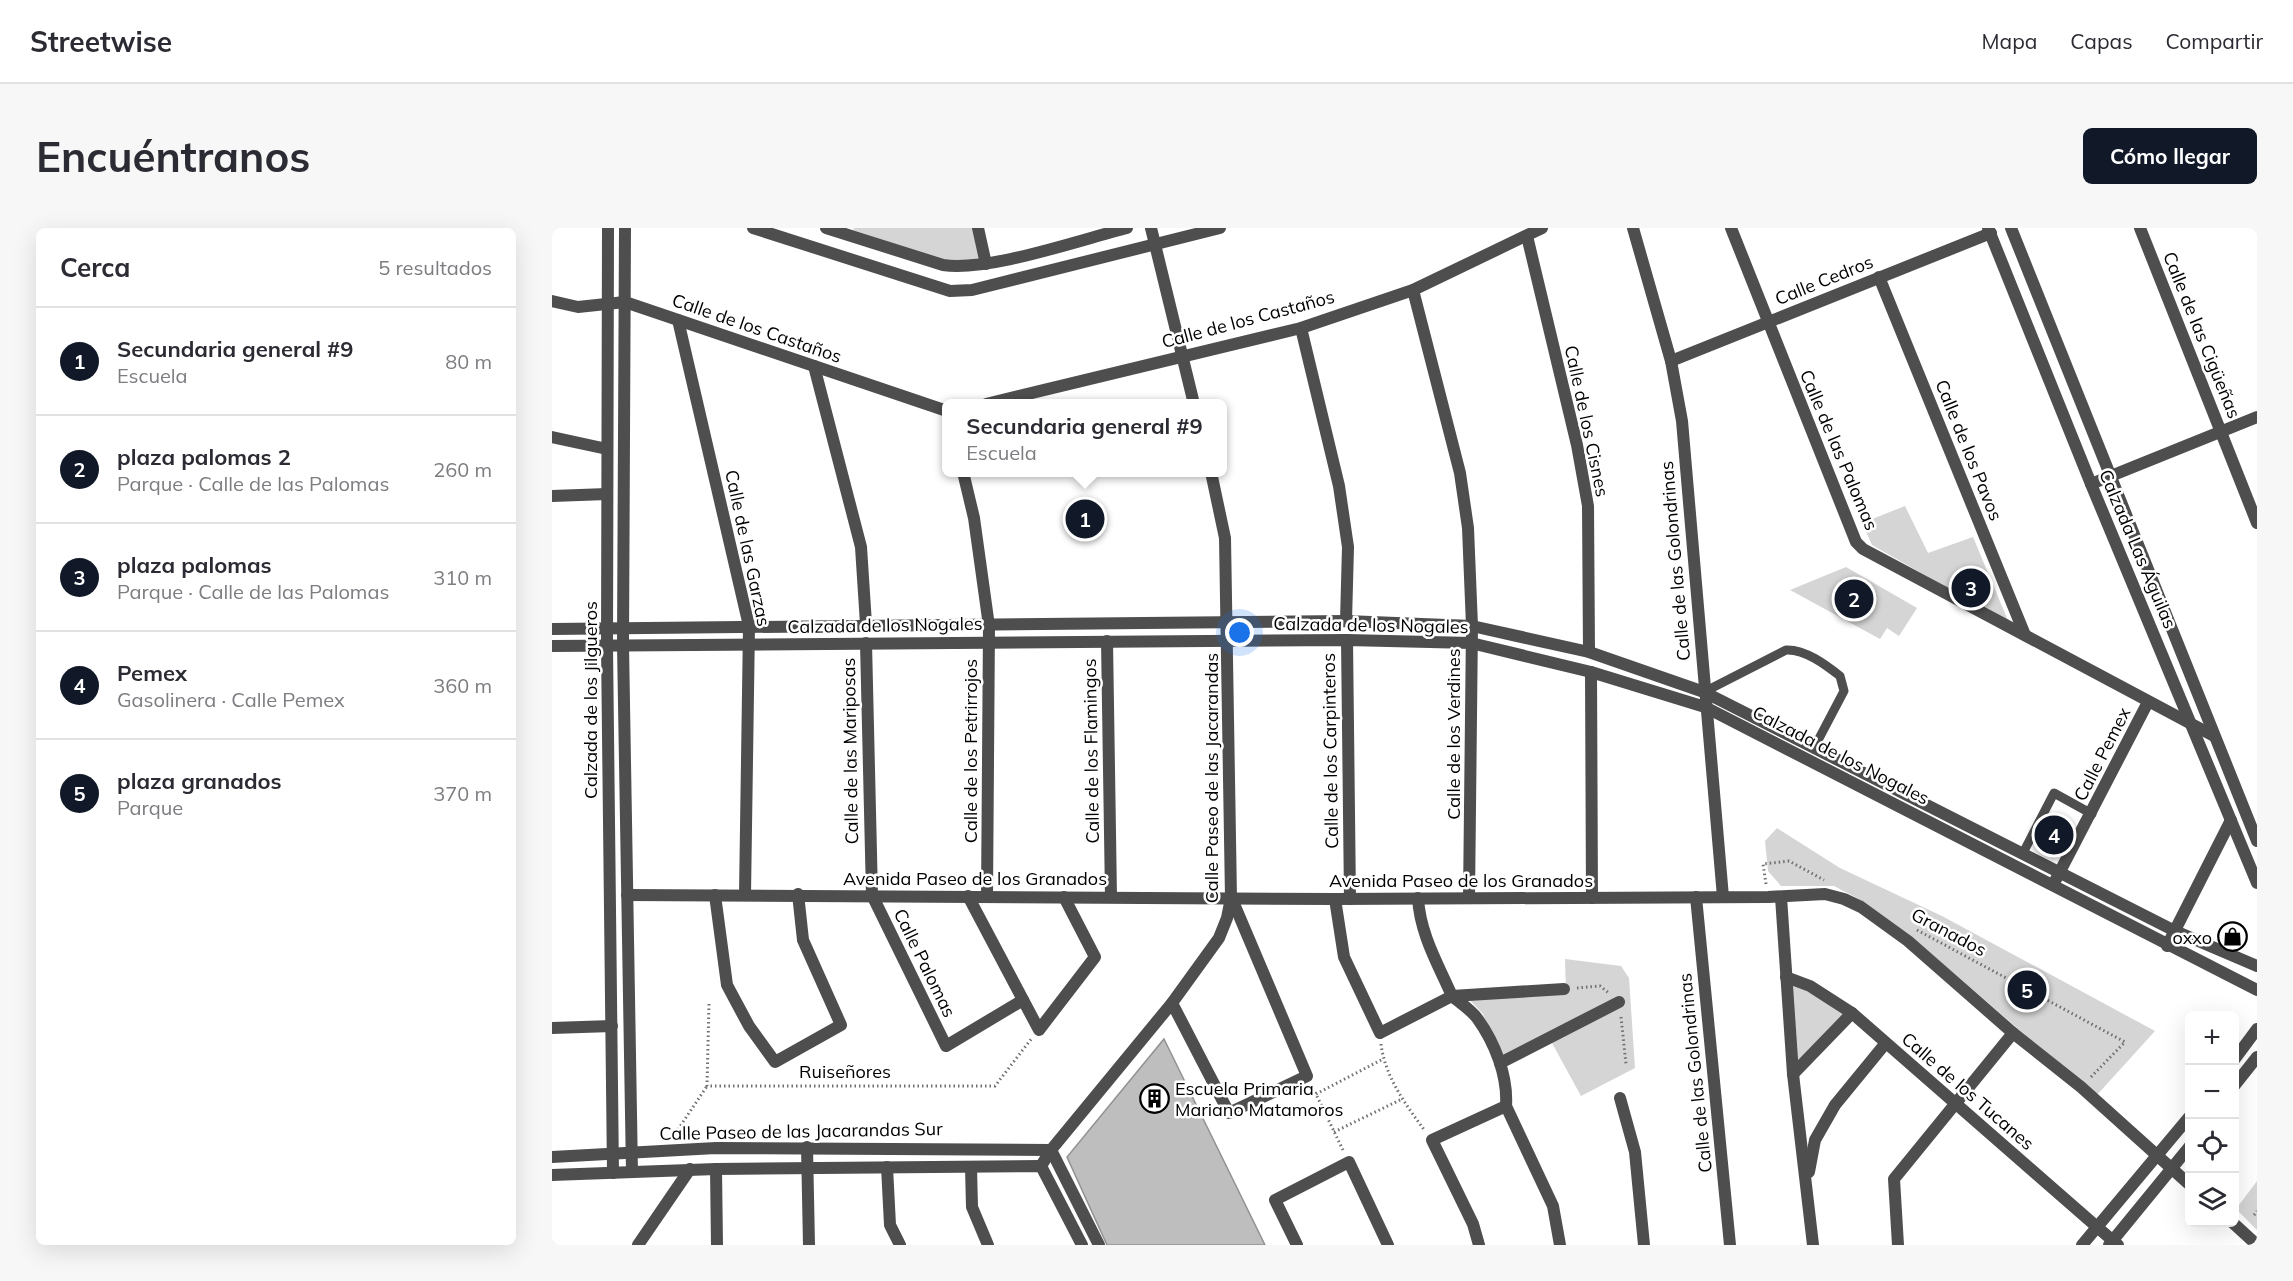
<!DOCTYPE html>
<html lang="es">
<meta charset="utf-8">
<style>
body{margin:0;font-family:Mulish,sans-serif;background:#f7f7f7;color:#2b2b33}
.controls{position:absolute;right:18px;bottom:18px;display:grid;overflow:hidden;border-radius:9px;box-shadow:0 6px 24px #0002}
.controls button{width:54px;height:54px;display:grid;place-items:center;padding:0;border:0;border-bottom:2px solid #e1e1e2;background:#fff;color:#2b2b33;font:30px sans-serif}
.you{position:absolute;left:688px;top:405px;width:21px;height:21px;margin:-15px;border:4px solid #fff;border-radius:50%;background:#1a73e8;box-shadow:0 0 0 9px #1a73e833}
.badge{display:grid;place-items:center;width:39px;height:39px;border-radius:50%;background:#111827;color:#fff;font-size:20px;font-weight:700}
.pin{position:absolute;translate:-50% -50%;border:3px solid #fff;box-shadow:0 2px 6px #0006}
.popup{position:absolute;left:390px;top:171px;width:285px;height:78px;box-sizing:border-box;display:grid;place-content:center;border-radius:9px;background:#fff;filter:drop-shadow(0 2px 4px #0005);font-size:20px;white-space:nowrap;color:#7c7c81}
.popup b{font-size:22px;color:#2b2b33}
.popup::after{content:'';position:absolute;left:50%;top:100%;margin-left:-12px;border:12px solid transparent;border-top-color:#fff}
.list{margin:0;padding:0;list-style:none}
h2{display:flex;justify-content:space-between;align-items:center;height:78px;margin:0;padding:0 24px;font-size:26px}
h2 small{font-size:20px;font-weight:400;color:#7c7c81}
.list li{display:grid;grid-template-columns:39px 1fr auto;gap:18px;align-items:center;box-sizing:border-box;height:108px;padding:0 24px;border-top:2px solid #e1e1e2}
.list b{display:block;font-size:22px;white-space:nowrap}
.list p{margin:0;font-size:20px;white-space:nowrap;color:#7c7c81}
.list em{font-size:20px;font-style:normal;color:#7c7c81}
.icon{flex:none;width:33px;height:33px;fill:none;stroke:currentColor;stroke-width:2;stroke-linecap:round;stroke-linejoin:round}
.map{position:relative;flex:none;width:1705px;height:1017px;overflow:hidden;border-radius:9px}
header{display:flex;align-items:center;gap:36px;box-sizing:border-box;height:84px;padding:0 30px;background:#fff;border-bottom:2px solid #e1e1e2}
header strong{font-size:28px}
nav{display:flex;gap:33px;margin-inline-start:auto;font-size:21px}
.intro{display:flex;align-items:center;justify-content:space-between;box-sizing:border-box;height:144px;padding:0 36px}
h1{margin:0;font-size:42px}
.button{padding:15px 27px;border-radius:9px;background:#111827;color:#fff;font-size:21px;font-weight:700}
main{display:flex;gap:36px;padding:0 36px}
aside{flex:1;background:#fff;border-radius:9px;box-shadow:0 6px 24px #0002}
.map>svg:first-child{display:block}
</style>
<header>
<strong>Streetwise</strong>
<nav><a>Mapa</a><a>Capas</a><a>Compartir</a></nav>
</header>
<div class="intro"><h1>Encuéntranos</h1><a class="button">Cómo llegar</a></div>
<main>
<aside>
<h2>Cerca<small>5 resultados</small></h2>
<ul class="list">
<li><span class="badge">1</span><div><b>Secundaria general #9</b><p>Escuela</p></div><em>80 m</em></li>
<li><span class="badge">2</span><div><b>plaza palomas 2</b><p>Parque · Calle de las Palomas</p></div><em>260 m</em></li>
<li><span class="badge">3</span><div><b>plaza palomas</b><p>Parque · Calle de las Palomas</p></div><em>310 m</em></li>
<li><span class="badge">4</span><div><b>Pemex</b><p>Gasolinera · Calle Pemex</p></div><em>360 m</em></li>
<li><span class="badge">5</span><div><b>plaza granados</b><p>Parque</p></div><em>370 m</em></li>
</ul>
</aside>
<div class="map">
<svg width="1705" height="1017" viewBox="0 0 1705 1017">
<rect width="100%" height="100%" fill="#fff"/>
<g fill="#d5d5d5">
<polygon points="302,0 422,0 429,32 401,35 301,2"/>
<polygon points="1353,278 1376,325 1421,309 1457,395 1320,317 1310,295"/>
<polygon points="1294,339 1365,380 1347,408 1335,400 1328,411 1238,362"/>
<polygon points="1225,600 1288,640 1390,688 1603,803 1544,868 1375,722 1307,671 1282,658 1229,658 1216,643 1213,613"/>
<polygon points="1013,731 1069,738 1077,750 1083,840 1029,868 1000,815 954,839 931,786 917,771 1014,765"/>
<polygon points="1236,752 1294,785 1245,836"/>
<polygon points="1705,953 1705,1002 1684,981"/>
</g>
<polygon fill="#bebebe" stroke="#929292" stroke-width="1.5" points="612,811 713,1017 555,1017 515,929"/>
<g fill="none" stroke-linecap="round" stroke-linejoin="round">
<g stroke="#707070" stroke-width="3" stroke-dasharray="1.5 3" stroke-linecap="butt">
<polyline points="1214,656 1211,636 1237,633 1272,652"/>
<polyline points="1365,702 1573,814 1537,851"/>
<polyline points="1025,760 1048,758 1058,766"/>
<polyline points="157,776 155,858 443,858 480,810"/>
<polyline points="1069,789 1074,836"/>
<path d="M829,816C833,849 854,877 873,903"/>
<polyline points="761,860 791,922"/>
<polyline points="764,866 831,831"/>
<polyline points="782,904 850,871"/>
<polyline points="121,909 155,858"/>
<polyline points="1702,987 1705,983"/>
</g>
<g stroke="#4e4e4e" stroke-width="9">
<path d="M1152,464L1234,422C1253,421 1274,437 1288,448L1292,463L1262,520"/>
<polyline points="1471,625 1502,565 1540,586"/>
</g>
<g stroke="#4e4e4e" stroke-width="12">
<path d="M900,768C908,775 919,782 925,790C943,815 956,848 954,878"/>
<polyline points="1300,785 1545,999"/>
<polyline points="948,835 1067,774"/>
<polyline points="1241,846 1261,1017"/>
<polyline points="1257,944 1263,912 1283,877 1333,816"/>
<polyline points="1346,1017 1342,951 1461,805"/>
</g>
<g stroke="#4e4e4e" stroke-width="12">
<polyline points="56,0 55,418 61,945"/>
<polyline points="73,0 71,417 80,944"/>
<polyline points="426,0 434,36"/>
<polyline points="599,0 642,176"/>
<polyline points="1081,0 1119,133 1130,193 1171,669"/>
<polyline points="1179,0 1304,314 1311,321 1662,508"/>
<polyline points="1588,0 1705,295"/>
<polyline points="975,8 1025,217 1036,278 1037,424"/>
<polyline points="1327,49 1473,407"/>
<polyline points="861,62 908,245 916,300 920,398 917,670"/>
<polyline points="0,73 26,79 73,74 395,183"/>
<polyline points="126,92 197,398 193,667"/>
<polyline points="749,100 787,258 796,319 794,393"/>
<polyline points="1119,133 1439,5"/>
<polyline points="262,138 309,319 314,396"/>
<polyline points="434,176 749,100 861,62 990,0"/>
<polyline points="0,209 55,221"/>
<polyline points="411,244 422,290 437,398 435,668"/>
<polyline points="1539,256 1705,189"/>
<polyline points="0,268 55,266"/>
<polyline points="795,412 798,671"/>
<polyline points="555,413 559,669"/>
<polyline points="314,415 320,667 394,818 471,772"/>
<polyline points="1039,444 1040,670"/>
<polyline points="1501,657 1596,474"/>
<polyline points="75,667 783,671 1216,669 1273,666 1292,671 1309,679 1356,713 1461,805 1529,859 1638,957"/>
<polyline points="163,667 175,757 197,798 223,834 289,797 251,712 246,666"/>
<polyline points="416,668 487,802 543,729 512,669"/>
<polyline points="1144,669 1178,1017"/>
<polyline points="1229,669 1241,846"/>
<path d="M866,670C868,706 886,736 900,768"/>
<polyline points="783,671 792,729 828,805 900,768 1012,761"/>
<polyline points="1615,718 1679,592"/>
<polyline points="1234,749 1258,758 1300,785 1241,846"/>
<polyline points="620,775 677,885 755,848 680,671"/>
<polyline points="0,800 60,798"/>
<polyline points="1068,870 1083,924 1092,1017"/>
<polyline points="255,919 257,1017"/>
<polyline points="489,938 499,922 620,775 667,710 675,690 679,670 673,310 659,244"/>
<polyline points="335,939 338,997 348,1017"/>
<polyline points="419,939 420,979 436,1017"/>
<polyline points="164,941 165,1017"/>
<polyline points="1680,994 1705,1017"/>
<polyline points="1545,999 1566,1017"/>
<polyline points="86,1017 138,941"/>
<polyline points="745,1017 723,972 797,934 836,1017"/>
<polyline points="927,1017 921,996 880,912 954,878 1001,978 1008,1017"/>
</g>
<g stroke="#4e4e4e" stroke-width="12">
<polyline points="201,0 398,63 420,62 668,0"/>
<path d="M274,0L391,37C436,44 527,12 575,0"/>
<polyline points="1436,0 1539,256 1705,655"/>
<polyline points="1459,0 1705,613"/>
<polyline points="0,401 794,393 920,398 1037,424 1152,464 1623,703 1705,738"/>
<polyline points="0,418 795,412 919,415 1039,444 1153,479 1705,762"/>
<polyline points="1682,832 1705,801"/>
<polyline points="1682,858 1705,829"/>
<polyline points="0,929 164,920 499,922 547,1017"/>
<polyline points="0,947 164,941 489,938 530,1017"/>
<polyline points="1530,1017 1638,888"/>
<polyline points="1557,1017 1638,918"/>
</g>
</g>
<defs>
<symbol id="shop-ring" viewBox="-11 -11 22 22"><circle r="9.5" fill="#fff" stroke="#000" stroke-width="1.5"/><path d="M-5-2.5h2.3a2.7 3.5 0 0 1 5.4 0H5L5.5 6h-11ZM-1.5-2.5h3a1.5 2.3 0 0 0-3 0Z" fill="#000"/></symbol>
<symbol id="building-ring" viewBox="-11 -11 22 22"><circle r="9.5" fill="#fff" stroke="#000" stroke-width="1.5"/><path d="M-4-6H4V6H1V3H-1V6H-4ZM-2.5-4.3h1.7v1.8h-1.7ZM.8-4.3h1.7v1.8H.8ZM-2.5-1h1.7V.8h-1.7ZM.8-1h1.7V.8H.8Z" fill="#000"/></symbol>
</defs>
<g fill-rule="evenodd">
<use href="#shop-ring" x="1664" y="692" width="33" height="33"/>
<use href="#building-ring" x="586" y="854" width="33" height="33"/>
</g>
<g text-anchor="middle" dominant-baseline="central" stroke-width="5" stroke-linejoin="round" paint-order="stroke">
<g font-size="18" fill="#000" stroke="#fff">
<text transform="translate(1272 52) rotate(-22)">Calle Cedros</text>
<text transform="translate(696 91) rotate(-15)">Calle de los Castaños</text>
<text transform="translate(205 100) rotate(19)">Calle de los Castaños</text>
<text transform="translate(1650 107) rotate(68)">Calle de las Cigüeñas</text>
<text transform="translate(1035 193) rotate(78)">Calle de los Cisnes</text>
<text transform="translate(1287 222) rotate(67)">Calle de las Palomas</text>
<text transform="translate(1417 222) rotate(68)">Calle de los Pavos</text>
<text transform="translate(196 320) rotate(78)">Calle de las Garzas</text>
<text transform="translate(1586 321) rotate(67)">Calzada Las Águilas</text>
<text transform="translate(1123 333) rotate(-95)">Calle de las Golondrinas</text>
<text transform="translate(333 397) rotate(-1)">Calzada de los Nogales</text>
<text transform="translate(819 397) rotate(1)">Calzada de los Nogales</text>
<text transform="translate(38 472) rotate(-90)">Calzada de los Jilgueros</text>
<text transform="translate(901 506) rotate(-90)">Calle de los Verdines</text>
<text transform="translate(298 523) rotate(-91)">Calle de las Mariposas</text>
<text transform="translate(418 523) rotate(-90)">Calle de los Petrirrojos</text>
<text transform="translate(539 523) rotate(-91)">Calle de los Flamingos</text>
<text transform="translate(778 523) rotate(-91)">Calle de los Carpinteros</text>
<text transform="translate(1550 526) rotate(-63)">Calle Pemex</text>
<text transform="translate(1289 527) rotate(27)">Calzada de los Nogales</text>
<text transform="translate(659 550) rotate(-90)">Calle Paseo de las Jacarandas</text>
<text x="423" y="650">Avenida Paseo de los Granados</text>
<text x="909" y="652">Avenida Paseo de los Granados</text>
<text transform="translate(1397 704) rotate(28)">Granados</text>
<text transform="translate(373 735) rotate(64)">Calle Palomas</text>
<text x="293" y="843">Ruiseñores</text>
<text transform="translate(1143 845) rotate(-96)">Calle de las Golondrinas</text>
<text transform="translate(1416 863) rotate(41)">Calle de los Tucanes</text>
<text transform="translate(249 903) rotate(-1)">Calle Paseo de las Jacarandas Sur</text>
</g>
<g font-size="18" fill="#000" stroke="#fff" text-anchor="end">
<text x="1660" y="709">oxxo</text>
<text x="623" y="860" text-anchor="start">Escuela Primaria<tspan x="623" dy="21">Mariano Matamoros</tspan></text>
</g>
</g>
</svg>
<div class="controls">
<button>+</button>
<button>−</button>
<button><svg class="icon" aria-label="locate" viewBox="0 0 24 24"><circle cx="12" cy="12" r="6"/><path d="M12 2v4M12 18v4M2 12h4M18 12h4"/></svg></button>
<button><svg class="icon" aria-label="layers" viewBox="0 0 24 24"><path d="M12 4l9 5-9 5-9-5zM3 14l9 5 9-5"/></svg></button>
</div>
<div class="you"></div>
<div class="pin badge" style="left:533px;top:291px">1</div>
<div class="popup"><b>Secundaria general #9</b>Escuela</div>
<div class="pin badge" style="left:1302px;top:371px">2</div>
<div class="pin badge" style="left:1419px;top:360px">3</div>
<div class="pin badge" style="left:1502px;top:607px">4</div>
<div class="pin badge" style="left:1475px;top:762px">5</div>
</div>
</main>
